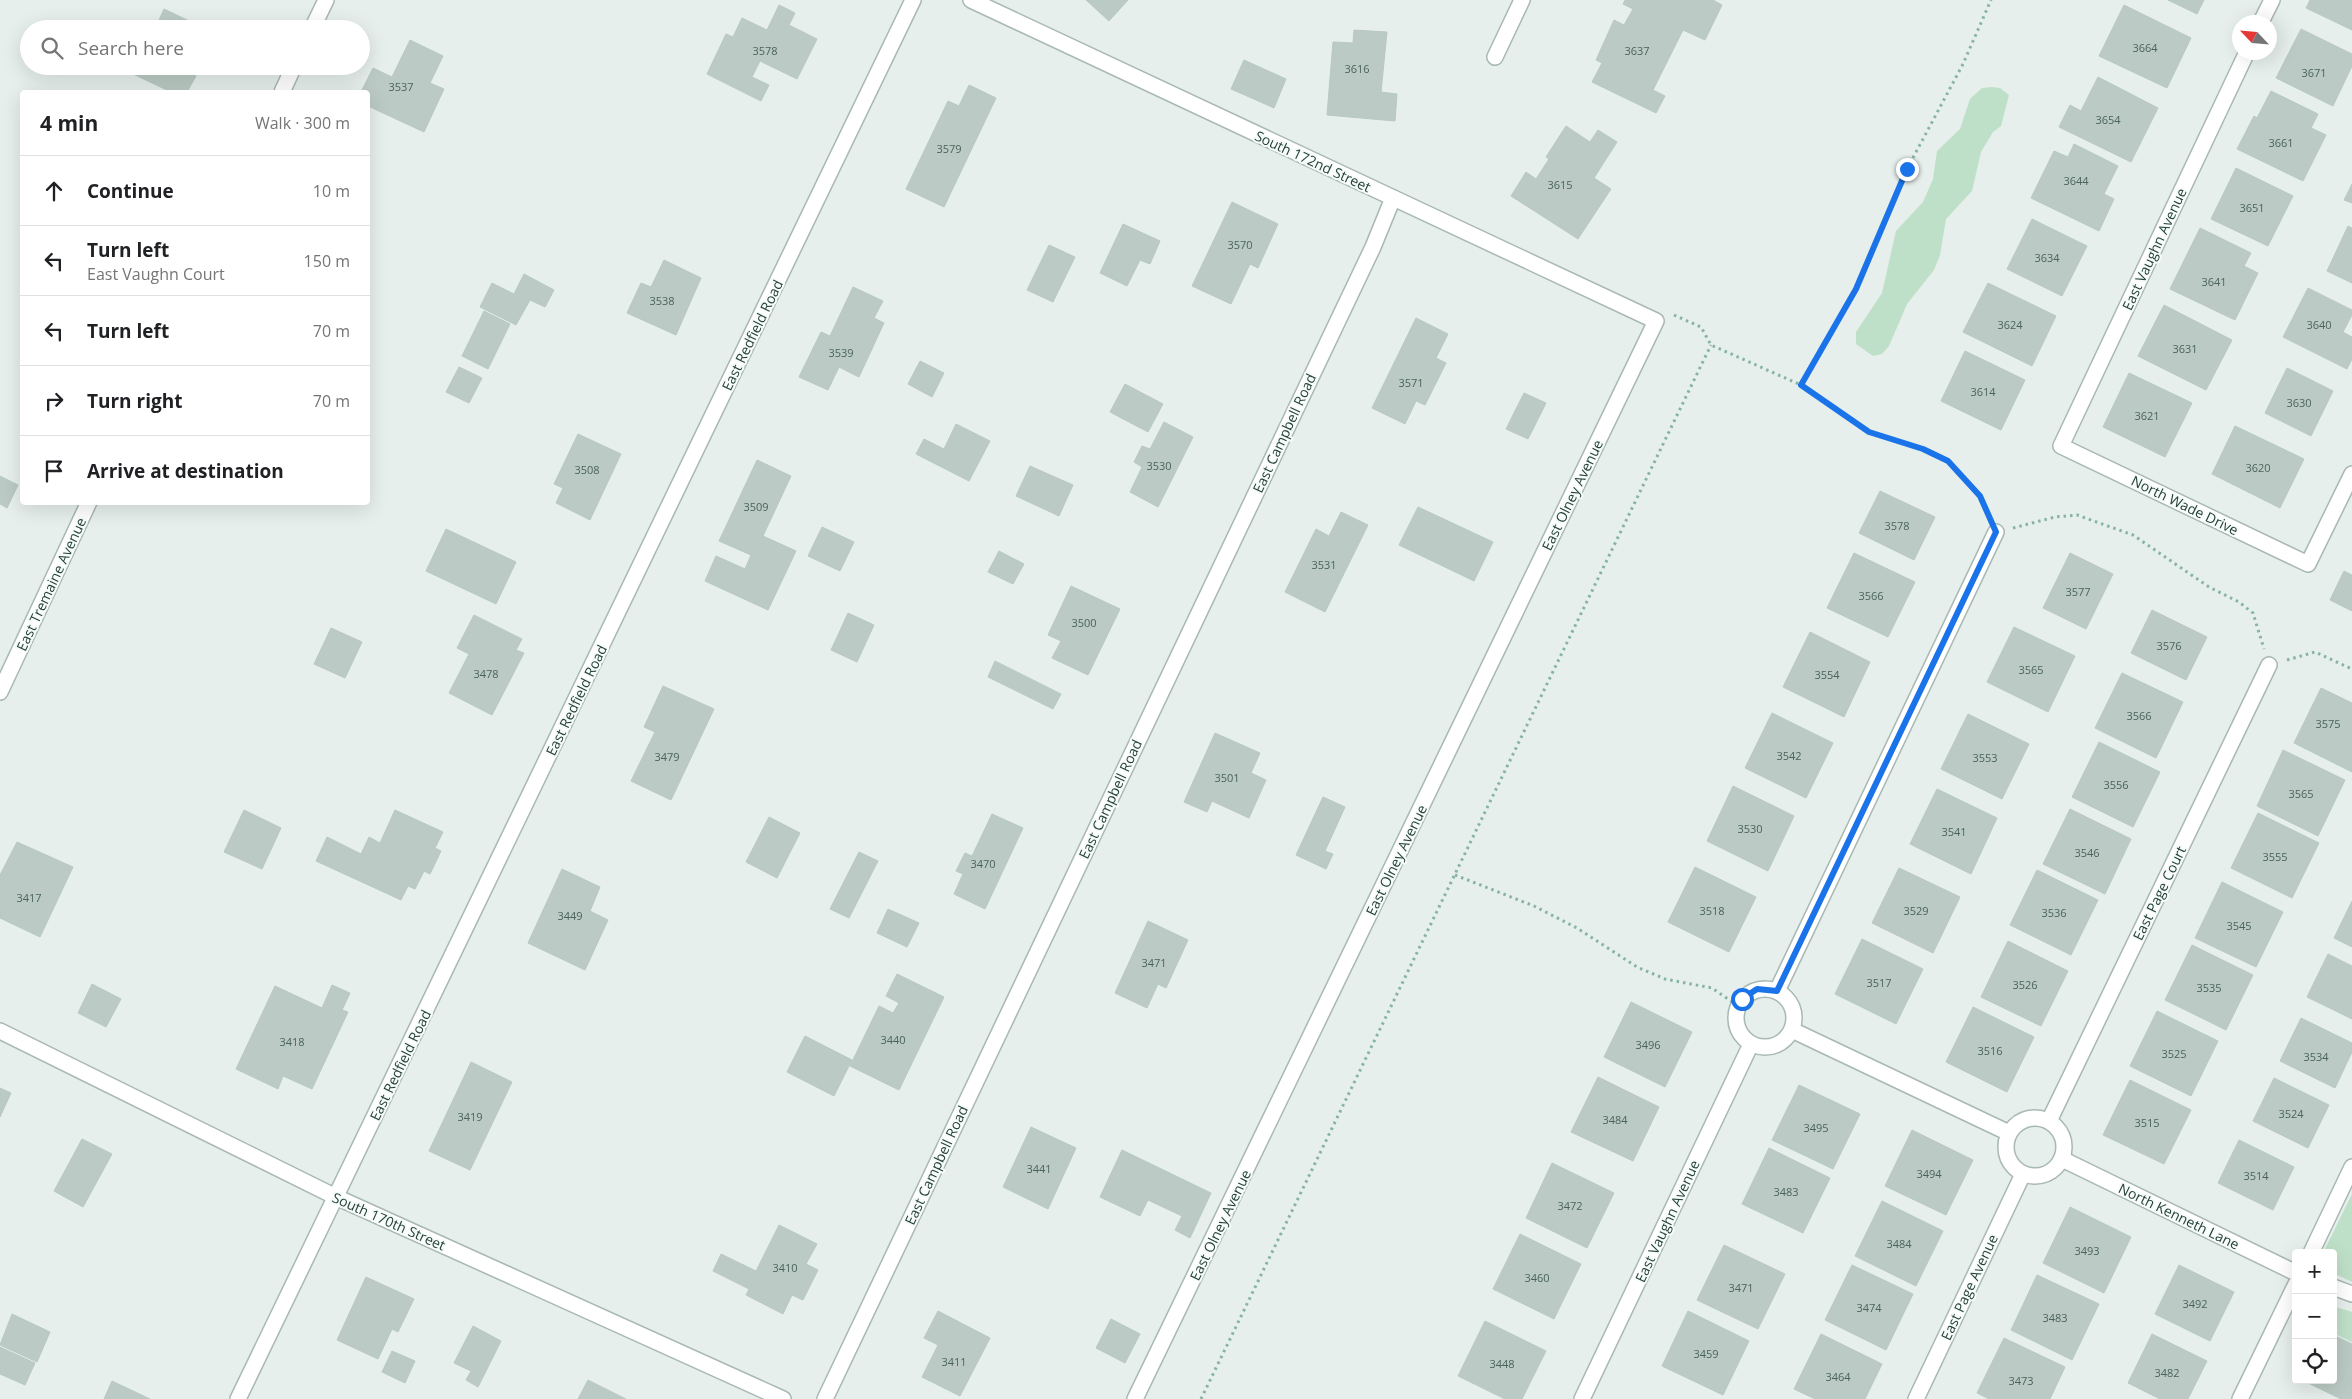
<!DOCTYPE html>
<meta charset="utf-8">
<style>
body{margin:0;font-family:"Open Sans",sans-serif;background:#f2f2f2;color:#202124}
.controls{position:absolute;right:15px;bottom:15px;display:grid;overflow:hidden;border-radius:5px;box-shadow:0 5px 20px #0002}
.controls button{width:45px;height:45px;display:grid;place-items:center;padding:0;border:0;border-bottom:1px solid #e0e0e0;background:#fff;color:#202124;font:25px sans-serif}
.compass{position:absolute;left:2232px;top:15px;width:45px;height:45px;border-radius:50%;background:#fff;box-shadow:0 5px 20px #0002;rotate:296deg}
.stop{position:absolute;width:15px;height:15px;margin:-11px;border:4px solid #1a73e8;border-radius:50%;background:#fff}
.stop.end{background:#1a73e8;border-color:#fff;box-shadow:0 1px 5px #0008}
.list{margin:0;padding:0;list-style:none}
h2{display:flex;justify-content:space-between;align-items:center;height:65px;margin:0;padding:0 20px;font-size:21px}
h2 small{font-size:16px;font-weight:400;color:#757577}
.list li{display:grid;grid-template-columns:32px 1fr auto;gap:15px;align-items:center;box-sizing:border-box;height:70px;padding:0 20px;border-top:1px solid #e0e0e0}
.list b{display:block;font-size:19px;white-space:nowrap}
.list p{margin:0;font-size:16px;white-space:nowrap;color:#757577}
.list em{font-size:16px;font-style:normal;color:#757577}
.icon{flex:none;width:28px;height:28px;fill:none;stroke:currentColor;stroke-width:2;stroke-linecap:round;stroke-linejoin:round}
.map{position:relative;flex:none;width:2352px;height:1399px;overflow:hidden}
.search{position:absolute;background:#fff;box-shadow:0 5px 20px #0002;left:20px;top:20px;width:350px;height:55px;display:flex;align-items:center;gap:12px;box-sizing:border-box;padding:0 18px;border-radius:28px;color:#757577;font-size:19px}
.panel{position:absolute;background:#fff;box-shadow:0 5px 20px #0002;left:20px;top:90px;width:350px;height:415px;border-radius:5px}
.map>svg:first-child{display:block}
</style>
<div class="map">
<svg width="2352" height="1399" viewBox="0 0 2352 1399">
<rect width="100%" height="100%" fill="#e6efeb"/>
<g fill="#bfe0c8">
<polygon points="1992,87 2000,88 2009,95 2001,126 1993,132 1981,152 1972,191 1946,219 1940,255 1934,270 1907,304 1889,346 1882,354 1873,356 1856,344 1856,332 1882,293 1896,231 1923,202 1933,179 1937,151 1960,129 1970,99 1982,88"/>
<polygon points="2352,1194 2352,1282 2333,1273 2333,1253 2323,1253"/>
<polygon points="2333,1306 2352,1312 2352,1342 2333,1333"/>
</g>
<g fill="#bbcac4" stroke="#b8c9c2">
<polygon points="1086,0 1128,0 1109,21"/>
<polygon points="1625,0 1713,0 1722,5 1705,40 1683,30 1653,90 1665,96 1656,113 1592,82 1602,63 1596,60 1614,20 1624,25 1633,9 1623,4"/>
<polygon points="2168,0 2204,0 2197,14"/>
<polygon points="2310,0 2352,0 2352,30 2306,8"/>
<polygon points="779,5 795,13 789,25 817,39 797,79 760,61 752,77 769,85 761,101 707,74 726,34 733,37 742,18 767,30"/>
<polygon points="2124,5 2191,38 2167,88 2099,56"/>
<polygon points="164,9 206,29 155,29"/>
<polygon points="2301,29 2352,54 2352,66 2333,106 2276,78"/>
<polygon points="1354,30 1387,32 1381,92 1397,94 1395,121 1327,115 1333,42 1353,43"/>
<polygon points="410,40 443,56 430,83 444,89 424,132 368,106 368,92 361,92 373,68 392,77"/>
<polygon points="1244,60 1286,79 1274,108 1231,89"/>
<polygon points="137,66 193,66 190,73 196,76 187,92 171,92 133,74"/>
<polygon points="2098,77 2158,108 2131,162 2059,127 2070,105 2081,111"/>
<polygon points="969,85 996,98 944,207 906,189 948,101 959,106"/>
<polygon points="2271,91 2318,114 2311,128 2326,135 2303,181 2237,149 2254,116 2257,118"/>
<polygon points="1566,126 1590,142 1598,130 1617,142 1594,178 1611,189 1578,239 1511,196 1526,172 1536,179 1549,159 1546,157"/>
<polygon points="2074,144 2118,166 2104,194 2114,199 2099,231 2031,198 2054,151 2068,157"/>
<polygon points="2236,168 2293,196 2268,246 2211,219"/>
<polygon points="2352,184 2352,203 2344,200"/>
<polygon points="1232,202 1278,224 1258,268 1250,264 1231,304 1192,286"/>
<polygon points="2032,219 2087,246 2062,296 2007,269"/>
<polygon points="1123,224 1160,241 1150,264 1140,260 1127,286 1100,273"/>
<polygon points="2348,226 2352,228 2352,283 2327,271"/>
<polygon points="2200,228 2251,253 2244,266 2258,273 2235,320 2170,289"/>
<polygon points="1049,245 1075,257 1053,302 1027,290"/>
<polygon points="664,260 701,278 676,335 627,313 641,283 651,287"/>
<polygon points="524,274 554,290 545,307 530,300 516,325 480,307 492,283 514,294"/>
<polygon points="1988,283 2056,316 2032,366 1963,332"/>
<polygon points="853,287 883,301 874,318 884,323 859,377 839,367 828,390 799,377 821,332 830,336"/>
<polygon points="2308,288 2352,310 2352,315 2343,332 2352,337 2352,359 2347,369 2283,337"/>
<polygon points="2164,305 2232,340 2206,390 2138,356"/>
<polygon points="484,311 510,324 488,369 462,356"/>
<polygon points="1416,318 1448,334 1436,358 1446,363 1425,405 1416,401 1405,424 1372,408"/>
<polygon points="1965,351 2025,380 2001,430 1941,401"/>
<polygon points="920,361 944,373 932,397 908,384"/>
<polygon points="459,367 482,378 469,403 446,392"/>
<polygon points="2287,368 2333,391 2311,436 2265,413"/>
<polygon points="2129,373 2192,403 2165,457 2103,427"/>
<polygon points="1125,384 1163,404 1148,432 1110,412"/>
<polygon points="1524,393 1546,403 1528,439 1506,429"/>
<polygon points="1164,422 1193,437 1158,507 1130,492 1142,467 1134,462 1142,446 1150,449"/>
<polygon points="956,424 990,441 969,481 916,454 924,439 944,449"/>
<polygon points="2235,426 2304,459 2280,508 2212,474"/>
<polygon points="578,434 621,454 590,520 556,503 563,488 554,484"/>
<polygon points="757,460 791,476 763,536 796,551 768,610 705,581 716,556 745,569 751,555 719,541"/>
<polygon points="1030,466 1073,485 1059,516 1016,496"/>
<polygon points="0,476 18,485 7,508 0,504"/>
<polygon points="1880,491 1935,517 1914,560 1859,533"/>
<polygon points="1418,507 1493,542 1474,581 1399,545"/>
<polygon points="1341,512 1368,525 1325,612 1285,592 1316,529 1329,536"/>
<polygon points="822,527 854,542 840,571 808,556"/>
<polygon points="446,529 516,562 496,604 426,571"/>
<polygon points="999,551 1024,564 1013,584 988,572"/>
<polygon points="1854,553 1915,582 1888,637 1827,608"/>
<polygon points="2070,553 2113,574 2086,629 2043,608"/>
<polygon points="2344,571 2352,575 2352,611 2330,600"/>
<polygon points="1071,586 1120,609 1088,675 1052,658 1061,641 1048,635"/>
<polygon points="2152,610 2207,637 2186,680 2131,653"/>
<polygon points="848,613 874,625 857,662 831,650"/>
<polygon points="474,615 522,639 516,650 524,653 492,715 449,693 469,654 457,648"/>
<polygon points="2014,627 2075,656 2048,712 1987,682"/>
<polygon points="331,628 362,642 345,678 314,664"/>
<polygon points="1810,632 1870,662 1844,717 1783,687"/>
<polygon points="995,661 1061,694 1053,709 988,677"/>
<polygon points="2122,673 2183,702 2156,758 2095,728"/>
<polygon points="663,686 714,709 671,800 631,781 655,732 644,727"/>
<polygon points="2321,688 2352,703 2352,772 2294,743"/>
<polygon points="1772,713 1833,743 1806,798 1745,768"/>
<polygon points="1968,714 2029,744 2002,799 1941,769"/>
<polygon points="1215,733 1260,753 1251,773 1266,780 1249,818 1212,801 1207,812 1184,802"/>
<polygon points="2099,742 2160,772 2133,827 2072,797"/>
<polygon points="2283,750 2345,780 2318,836 2257,806"/>
<polygon points="1733,786 1794,816 1768,871 1707,841"/>
<polygon points="1937,789 1997,818 1971,874 1910,844"/>
<polygon points="1323,797 1345,807 1325,851 1333,854 1326,869 1296,855"/>
<polygon points="2070,809 2131,839 2105,894 2043,864"/>
<polygon points="244,810 281,828 262,869 224,852"/>
<polygon points="395,810 443,832 435,848 441,851 430,874 424,871 415,889 408,886 401,900 316,861 327,837 361,854 369,837 380,843"/>
<polygon points="2258,813 2319,843 2292,898 2231,868"/>
<polygon points="992,814 1023,828 985,909 954,894 963,874 956,871 965,853 972,856"/>
<polygon points="769,817 800,833 777,878 746,862"/>
<polygon points="17,842 73,867 40,937 0,918 0,875"/>
<polygon points="859,852 878,861 849,918 830,909"/>
<polygon points="1695,867 1756,897 1729,952 1668,922"/>
<polygon points="1899,868 1960,897 1933,953 1872,923"/>
<polygon points="562,869 600,887 590,911 608,920 585,970 528,943"/>
<polygon points="2037,870 2098,900 2071,955 2010,925"/>
<polygon points="2222,882 2283,912 2256,967 2195,938"/>
<polygon points="2352,901 2352,947 2334,938"/>
<polygon points="888,909 919,923 907,947 877,933"/>
<polygon points="1148,921 1188,940 1166,988 1158,984 1147,1008 1115,993"/>
<polygon points="1862,939 1923,969 1896,1024 1835,994"/>
<polygon points="2008,941 2068,971 2041,1026 1981,997"/>
<polygon points="2192,945 2253,975 2226,1030 2165,1000"/>
<polygon points="2328,954 2352,966 2352,1019 2307,997"/>
<polygon points="897,974 944,997 899,1090 850,1066 879,1006 893,1013 899,1003 886,996"/>
<polygon points="92,984 121,999 106,1027 78,1013"/>
<polygon points="332,985 350,993 342,1010 348,1012 312,1089 283,1076 278,1089 236,1069 275,986 322,1008"/>
<polygon points="1631,1002 1692,1032 1665,1087 1604,1057"/>
<polygon points="1973,1007 2034,1037 2007,1092 1946,1062"/>
<polygon points="2157,1011 2218,1041 2191,1096 2130,1066"/>
<polygon points="2301,1018 2352,1043 2352,1052 2335,1088 2280,1061"/>
<polygon points="805,1036 852,1060 834,1096 787,1072"/>
<polygon points="471,1062 512,1082 470,1170 429,1151"/>
<polygon points="1598,1077 1659,1107 1633,1161 1571,1132"/>
<polygon points="2274,1078 2329,1105 2308,1148 2253,1121"/>
<polygon points="2130,1080 2191,1110 2164,1164 2103,1135"/>
<polygon points="1799,1085 1860,1114 1833,1169 1772,1140"/>
<polygon points="0,1088 11,1093 0,1117"/>
<polygon points="1031,1127 1076,1148 1048,1209 1003,1187"/>
<polygon points="1912,1130 1973,1160 1946,1215 1885,1186"/>
<polygon points="82,1139 112,1154 83,1207 54,1191"/>
<polygon points="2239,1140 2294,1167 2273,1210 2218,1183"/>
<polygon points="1769,1148 1830,1178 1803,1233 1742,1204"/>
<polygon points="1122,1150 1211,1193 1190,1238 1175,1230 1182,1216 1148,1200 1140,1216 1100,1197"/>
<polygon points="1552,1163 1614,1193 1587,1248 1526,1218"/>
<polygon points="1882,1201 1943,1231 1916,1286 1855,1256"/>
<polygon points="2070,1207 2131,1237 2104,1293 2043,1263"/>
<polygon points="779,1225 817,1244 806,1264 818,1270 803,1300 792,1295 783,1314 746,1295 749,1289 713,1271 721,1254 756,1271"/>
<polygon points="1520,1234 1581,1264 1554,1319 1493,1289"/>
<polygon points="1724,1245 1785,1274 1758,1329 1697,1300"/>
<polygon points="1852,1265 1913,1294 1886,1350 1825,1320"/>
<polygon points="2179,1265 2234,1292 2210,1341 2155,1314"/>
<polygon points="2037,1275 2099,1304 2072,1360 2011,1330"/>
<polygon points="366,1277 414,1299 398,1332 392,1329 378,1359 337,1340"/>
<polygon points="938,1311 990,1338 960,1396 922,1377 938,1345 924,1338"/>
<polygon points="1688,1311 1749,1341 1723,1395 1662,1366"/>
<polygon points="12,1314 50,1332 37,1362 0,1345"/>
<polygon points="1111,1319 1140,1334 1125,1363 1096,1348"/>
<polygon points="1485,1321 1546,1351 1522,1399 1505,1399 1458,1376"/>
<polygon points="473,1326 501,1341 478,1387 466,1380 471,1371 454,1363"/>
<polygon points="1821,1334 1882,1364 1865,1399 1815,1399 1794,1389"/>
<polygon points="2152,1334 2207,1361 2188,1399 2160,1399 2128,1383"/>
<polygon points="2333,1335 2352,1344 2352,1399 2341,1399 2302,1380 2333,1380"/>
<polygon points="2004,1338 2065,1367 2050,1399 1989,1399 1977,1393"/>
<polygon points="0,1347 35,1363 25,1385 0,1374"/>
<polygon points="392,1351 415,1361 405,1383 382,1372"/>
<polygon points="588,1380 626,1399 578,1399"/>
<polygon points="112,1381 150,1399 104,1399"/>
</g>
<g fill="none" stroke-linecap="round" stroke-linejoin="round">
<defs>
<g id="street">
<polyline points="971,0 1656,321 1135,1399"/>
<polyline points="2261,22 2272,0"/>
<polyline points="312,29 326,0"/>
<polyline points="2247,52 2061,446 2308,564 2352,474"/>
<polyline points="1495,57 1522,0"/>
<polyline points="282,92 294,66"/>
<polyline points="0,692 89,502"/>
<circle cx="1765" cy="1018" r="29"/>
<polyline points="1777,991 1996,532"/>
<polyline points="1792,1030 2009,1133"/>
<polyline points="0,1031 336,1197 783,1399"/>
<circle cx="2035" cy="1147" r="29"/>
<polyline points="2049,1121 2269,665"/>
<polyline points="2062,1159 2296,1273"/>
<polyline points="2311,1253 2352,1167"/>
<polyline points="2333,1287 2352,1294"/>
<polyline points="238,1399 913,0"/>
<polyline points="825,1399 1373,247 1393,198"/>
<polyline points="1582,1399 1751,1044"/>
<polyline points="1916,1399 2023,1174"/>
<polyline points="2240,1399 2296,1284"/>
</g>
</defs>
<use href="#street" stroke="#a8b8b2" stroke-width="18"/>
<g stroke="#86b3a5" stroke-width="3" stroke-dasharray="2.5 4" stroke-linecap="butt">
<polyline points="1674,315 1701,327 1711,345 1801,385 1869,432 1923,449 1947,461 1980,496 1988,515"/>
<polyline points="1801,385 1856,289 1907,169 1963,64 1991,0"/>
<polyline points="2013,528 2055,517 2077,515 2133,535 2209,587 2239,602 2253,613 2264,649"/>
<polyline points="2287,660 2315,652 2352,669"/>
<polyline points="1455,875 1534,906 1577,928 1637,967 1665,979 1712,988 1738,1006"/>
<polyline points="1201,1399 1711,345"/>
</g>
<use href="#street" stroke="#fff" stroke-width="15"/>
</g>
<g fill="none" stroke-linecap="round" stroke-linejoin="round">
<polyline stroke="#1a73e8" stroke-width="6" points="1742,999 1757,989 1777,991 1996,532 1980,496 1948,461 1923,449 1869,432 1801,385 1856,289 1907,169"/>
</g>
<g text-anchor="middle" dominant-baseline="central" stroke-width="4" stroke-linejoin="round" paint-order="stroke">
<g font-size="11" fill="#4a645c">
<text x="2145" y="47">3664</text>
<text x="765" y="50">3578</text>
<text x="1637" y="50">3637</text>
<text x="1357" y="68">3616</text>
<text x="2314" y="72">3671</text>
<text x="401" y="86">3537</text>
<text x="2108" y="119">3654</text>
<text x="2281" y="142">3661</text>
<text x="949" y="148">3579</text>
<text x="2076" y="180">3644</text>
<text x="1560" y="184">3615</text>
<text x="2252" y="207">3651</text>
<text x="1240" y="244">3570</text>
<text x="2047" y="257">3634</text>
<text x="2214" y="281">3641</text>
<text x="662" y="300">3538</text>
<text x="2010" y="324">3624</text>
<text x="2319" y="324">3640</text>
<text x="2185" y="348">3631</text>
<text x="841" y="352">3539</text>
<text x="1411" y="382">3571</text>
<text x="1983" y="391">3614</text>
<text x="2299" y="402">3630</text>
<text x="2147" y="415">3621</text>
<text x="1159" y="465">3530</text>
<text x="2258" y="467">3620</text>
<text x="587" y="469">3508</text>
<text x="756" y="506">3509</text>
<text x="1897" y="525">3578</text>
<text x="1324" y="564">3531</text>
<text x="2078" y="591">3577</text>
<text x="1871" y="595">3566</text>
<text x="1084" y="622">3500</text>
<text x="2169" y="645">3576</text>
<text x="2031" y="669">3565</text>
<text x="486" y="673">3478</text>
<text x="1827" y="674">3554</text>
<text x="2139" y="715">3566</text>
<text x="2328" y="723">3575</text>
<text x="1789" y="755">3542</text>
<text x="667" y="756">3479</text>
<text x="1985" y="757">3553</text>
<text x="1227" y="777">3501</text>
<text x="2116" y="784">3556</text>
<text x="2301" y="793">3565</text>
<text x="1750" y="828">3530</text>
<text x="1954" y="831">3541</text>
<text x="2087" y="852">3546</text>
<text x="2275" y="856">3555</text>
<text x="983" y="863">3470</text>
<text x="29" y="897">3417</text>
<text x="1712" y="910">3518</text>
<text x="1916" y="910">3529</text>
<text x="2054" y="912">3536</text>
<text x="570" y="915">3449</text>
<text x="2239" y="925">3545</text>
<text x="1154" y="962">3471</text>
<text x="1879" y="982">3517</text>
<text x="2025" y="984">3526</text>
<text x="2209" y="987">3535</text>
<text x="893" y="1039">3440</text>
<text x="292" y="1041">3418</text>
<text x="1648" y="1044">3496</text>
<text x="1990" y="1050">3516</text>
<text x="2174" y="1053">3525</text>
<text x="2316" y="1056">3534</text>
<text x="2291" y="1113">3524</text>
<text x="470" y="1116">3419</text>
<text x="1615" y="1119">3484</text>
<text x="2147" y="1122">3515</text>
<text x="1816" y="1127">3495</text>
<text x="1039" y="1168">3441</text>
<text x="1929" y="1173">3494</text>
<text x="2256" y="1175">3514</text>
<text x="1786" y="1191">3483</text>
<text x="1570" y="1205">3472</text>
<text x="1899" y="1243">3484</text>
<text x="2087" y="1250">3493</text>
<text x="785" y="1267">3410</text>
<text x="1537" y="1277">3460</text>
<text x="1741" y="1287">3471</text>
<text x="2195" y="1303">3492</text>
<text x="1869" y="1307">3474</text>
<text x="2055" y="1317">3483</text>
<text x="1706" y="1353">3459</text>
<text x="954" y="1361">3411</text>
<text x="1502" y="1363">3448</text>
<text x="2167" y="1372">3482</text>
<text x="1838" y="1376">3464</text>
<text x="2021" y="1380">3473</text>
</g>
<g font-size="14" fill="#24423a" stroke="#f7fbf9">
<text transform="translate(1313 161) rotate(25)">South 172nd Street</text>
<text transform="translate(2154 249) rotate(-65)">East Vaughn Avenue</text>
<text transform="translate(752 335) rotate(-64)">East Redfield Road</text>
<text transform="translate(1284 433) rotate(-65)">East Campbell Road</text>
<text transform="translate(1572 495) rotate(-64)">East Olney Avenue</text>
<text transform="translate(2185 505) rotate(26)">North Wade Drive</text>
<text transform="translate(51 584) rotate(-65)">East Tremaine Avenue</text>
<text transform="translate(576 700) rotate(-64)">East Redfield Road</text>
<text transform="translate(1110 799) rotate(-65)">East Campbell Road</text>
<text transform="translate(1396 860) rotate(-64)">East Olney Avenue</text>
<text transform="translate(2159 893) rotate(-64)">East Page Court</text>
<text transform="translate(400 1065) rotate(-64)">East Redfield Road</text>
<text transform="translate(936 1165) rotate(-65)">East Campbell Road</text>
<text transform="translate(2179 1216) rotate(26)">North Kenneth Lane</text>
<text transform="translate(389 1221) rotate(24)">South 170th Street</text>
<text transform="translate(1667 1221) rotate(-65)">East Vaughn Avenue</text>
<text transform="translate(1220 1225) rotate(-64)">East Olney Avenue</text>
<text transform="translate(1969 1287) rotate(-65)">East Page Avenue</text>
</g>
</g>
</svg>
<div class="controls">
<button>+</button>
<button>−</button>
<button><svg class="icon" aria-label="locate" viewBox="0 0 24 24"><circle cx="12" cy="12" r="6"/><path d="M12 2v4M12 18v4M2 12h4M18 12h4"/></svg></button>
</div>
<svg class="compass" viewBox="-18 -18 36 36"><path d="M0-13l5 13h-10z" fill="#e53935"/><path d="M0 13l5-13h-10z" fill="#757577"/></svg>
<div class="stop" style="left:1742px;top:999px"></div>
<div class="stop end" style="left:1907px;top:169px"></div>
<div class="search"><svg class="icon" aria-label="search" viewBox="0 0 24 24"><circle cx="10" cy="10" r="6"/><path d="M15 15l6 6"/></svg>Search here</div>
<section class="panel">
<h2>4 min<small>Walk · 300 m</small></h2>
<ul class="list">
<li><svg class="icon" aria-label="ahead" viewBox="0 0 24 24"><path d="M12 20V5M6 11l6-6 6 6"/></svg><div><b>Continue</b></div><em>10 m</em></li>
<li><svg class="icon" aria-label="left" viewBox="0 0 24 24"><path d="M17 20v-9H6M10 6l-5 5 5 5"/></svg><div><b>Turn left</b><p>East Vaughn Court</p></div><em>150 m</em></li>
<li><svg class="icon" aria-label="left" viewBox="0 0 24 24"><path d="M17 20v-9H6M10 6l-5 5 5 5"/></svg><div><b>Turn left</b></div><em>70 m</em></li>
<li><svg class="icon" aria-label="right" viewBox="0 0 24 24"><path d="M7 20v-9h11M14 6l5 5-5 5"/></svg><div><b>Turn right</b></div><em>70 m</em></li>
<li><svg class="icon" aria-label="arrive" viewBox="0 0 24 24"><path d="M6 21V4h12l-3 4 3 4H6"/></svg><div><b>Arrive at destination</b></div></li>
</ul>
</section>
</div>
